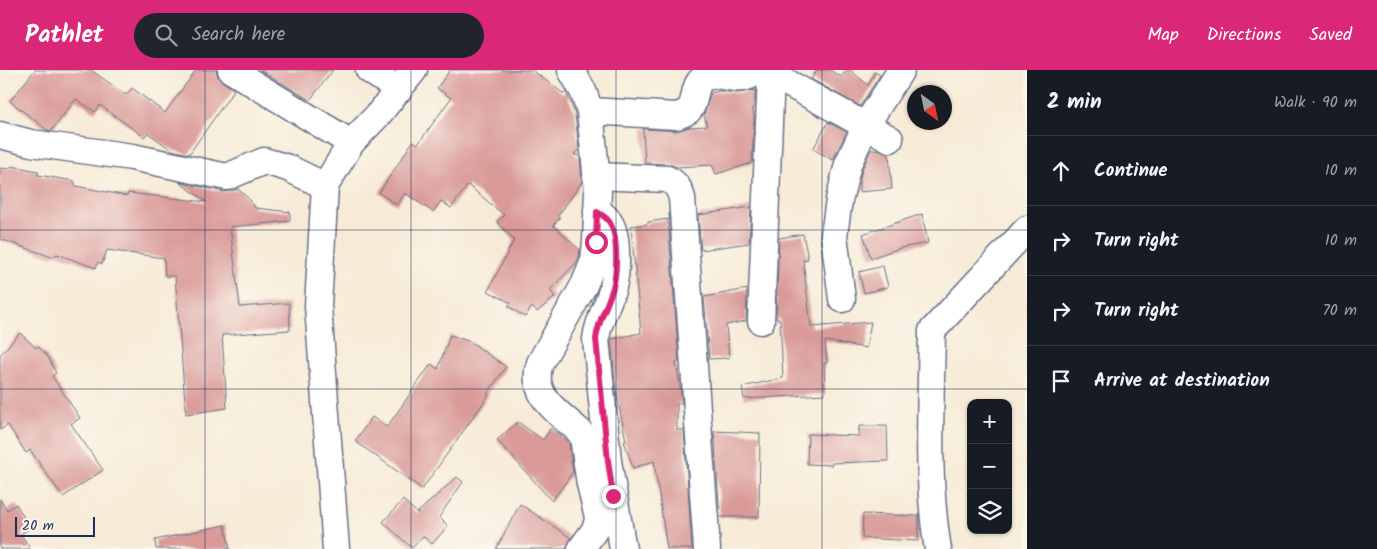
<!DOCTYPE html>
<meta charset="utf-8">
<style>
body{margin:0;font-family:Kalam,sans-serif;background:#20242c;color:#f1f3f6}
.controls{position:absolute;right:15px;bottom:15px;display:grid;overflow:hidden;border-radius:10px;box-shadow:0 1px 4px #0004}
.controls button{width:45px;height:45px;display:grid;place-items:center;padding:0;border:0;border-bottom:1px solid #363941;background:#171b24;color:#f1f3f6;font:25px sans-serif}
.compass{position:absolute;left:907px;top:15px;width:45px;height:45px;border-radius:50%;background:#171b24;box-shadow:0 1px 4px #0004;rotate:147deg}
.scale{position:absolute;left:15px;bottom:12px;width:80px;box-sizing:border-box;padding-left:5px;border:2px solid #1b2f5e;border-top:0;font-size:14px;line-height:18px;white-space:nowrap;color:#1b2f5e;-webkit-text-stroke:4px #fbf7ec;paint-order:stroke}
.stop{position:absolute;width:15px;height:15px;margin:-11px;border:4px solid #db2777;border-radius:50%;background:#fff}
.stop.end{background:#db2777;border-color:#fff;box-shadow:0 1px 5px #0008}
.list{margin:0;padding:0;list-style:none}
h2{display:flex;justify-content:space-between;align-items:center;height:65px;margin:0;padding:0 20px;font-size:21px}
h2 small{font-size:16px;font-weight:400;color:#9ea1a6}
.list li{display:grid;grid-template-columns:32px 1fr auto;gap:15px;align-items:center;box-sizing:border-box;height:70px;padding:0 20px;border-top:1px solid #363941}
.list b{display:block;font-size:19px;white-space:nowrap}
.list em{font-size:16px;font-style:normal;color:#9ea1a6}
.icon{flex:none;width:28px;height:28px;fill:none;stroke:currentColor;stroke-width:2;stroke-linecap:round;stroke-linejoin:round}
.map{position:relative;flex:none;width:1027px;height:479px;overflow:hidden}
header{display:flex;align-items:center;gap:30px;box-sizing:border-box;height:70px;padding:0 25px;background:#db2777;color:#fff}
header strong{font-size:24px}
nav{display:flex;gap:28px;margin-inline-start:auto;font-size:18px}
.search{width:350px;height:45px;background:#20242c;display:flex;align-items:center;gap:12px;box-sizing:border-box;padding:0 18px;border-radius:28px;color:#9ea1a6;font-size:19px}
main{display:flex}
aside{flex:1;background:#171b24}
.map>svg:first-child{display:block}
</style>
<header>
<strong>Pathlet</strong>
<div class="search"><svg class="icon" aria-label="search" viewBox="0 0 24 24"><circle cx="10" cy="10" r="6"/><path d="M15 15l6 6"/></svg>Search here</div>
<nav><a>Map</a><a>Directions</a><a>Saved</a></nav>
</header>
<main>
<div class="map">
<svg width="1027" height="479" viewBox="0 0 1027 479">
<rect width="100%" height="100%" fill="#fbf7ec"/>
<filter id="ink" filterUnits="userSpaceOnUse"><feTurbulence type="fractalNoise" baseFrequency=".02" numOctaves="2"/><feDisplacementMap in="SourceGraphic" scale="10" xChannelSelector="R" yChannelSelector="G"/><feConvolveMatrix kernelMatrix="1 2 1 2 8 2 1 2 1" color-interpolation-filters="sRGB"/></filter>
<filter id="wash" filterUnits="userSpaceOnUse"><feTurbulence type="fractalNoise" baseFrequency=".0096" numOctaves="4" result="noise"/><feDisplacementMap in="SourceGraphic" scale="20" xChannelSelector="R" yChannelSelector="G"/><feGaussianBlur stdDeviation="1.12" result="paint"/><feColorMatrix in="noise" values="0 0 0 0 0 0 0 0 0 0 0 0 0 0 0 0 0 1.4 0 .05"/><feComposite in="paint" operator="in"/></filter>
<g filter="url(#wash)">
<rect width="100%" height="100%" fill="#f7ebd7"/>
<g id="blocks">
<g fill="#d99a98">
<polygon points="35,0 91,0 126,25 132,18 165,43 196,0 216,0 218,8 234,20 189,84 172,80 148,63 144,67 100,35 95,42 76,29 51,61 47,60 10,31"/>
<polygon points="260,0 333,0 310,30"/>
<polygon points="450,0 532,0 564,24 566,22 575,44 579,80 574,84 580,87 582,112 558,146 560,148 553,155 580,180 579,187 577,192 550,220 555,227 537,242 532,237 525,247 508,236 511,233 488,221 514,170 497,152 504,145 468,115 451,138 441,131 433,142 405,123 397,135 379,123 413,71 418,74 451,28 437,18"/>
<polygon points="817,0 830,0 841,7 847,0 850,0 868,15 875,2 880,5 860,36 811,9"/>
<polygon points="755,20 755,37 752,38 754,46 752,93 716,104 712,95 677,97 668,94 645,93 643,59 676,61 690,57 707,56 704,45 711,23 719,21 738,23"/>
<polygon points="828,52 846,62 833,90 813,79"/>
<polygon points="878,79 889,84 892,119 859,122 859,114 862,99 871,80"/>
<polygon points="12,96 38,101 38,105 74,111 76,116 127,126 128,123 207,132 179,112 224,122 238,119 250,130 255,138 290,142 290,151 230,157 240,237 289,233 290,260 222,265 227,338 186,344 175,206 165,206 164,188 107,180 102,194 98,192 96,198 57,184 52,187 0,169 0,98 8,99"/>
<polygon points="751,137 749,173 701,180 698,145"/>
<polygon points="922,144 928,173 900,178 871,188 863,164"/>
<polygon points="668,149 679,292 676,292 680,316 682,333 677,333 677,360 684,360 692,479 667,479 654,391 633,398 624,371 626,371 616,321 611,269 641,263 631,156 648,154 648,152"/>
<polygon points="803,164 808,189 803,190 811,257 871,252 866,278 825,271 827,293 824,293 825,324 744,329 742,317 783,308 780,249 777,249 776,246 779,168"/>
<polygon points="883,196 888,217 864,223 859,202"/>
<polygon points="747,219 746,251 726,255 729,288 709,289 704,227"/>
<polygon points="20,263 36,278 38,276 48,287 56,303 52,306 80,348 71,354 103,400 63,427 30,380 26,383 8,355 0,360 0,285"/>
<polygon points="450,265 471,272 506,297 487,324 489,325 422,419 355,371 372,347 387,357 431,294 438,299"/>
<polygon points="518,352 543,370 551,358 569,373 573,402 552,431 497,370"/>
<polygon points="859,356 887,356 888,391 832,393 832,395 807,394 808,364 859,366"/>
<polygon points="714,361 760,363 759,447 720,447"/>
<polygon points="457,407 463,412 439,447 448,456 432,474 423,466 412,478 383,452 403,430 417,443"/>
<polygon points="0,429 7,440 16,434 30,458 21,464 30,479 0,479"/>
<polygon points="520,434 571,468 566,479 496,479"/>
<polygon points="863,444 919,446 918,471 862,468"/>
<polygon points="225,455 230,479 156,479 155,470"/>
</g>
</g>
</g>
<g filter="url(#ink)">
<use href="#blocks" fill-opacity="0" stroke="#687188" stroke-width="1"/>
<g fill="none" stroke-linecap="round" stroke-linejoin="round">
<defs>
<g id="street">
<polyline points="231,0 351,73"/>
<polyline points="369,0 399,20"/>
<path d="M571,0L583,21L590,41L598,121L596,172L594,191L584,215L540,293C529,325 558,342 579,361L583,367L590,414L598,447L597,454L594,461L581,479"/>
<polyline points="764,0 890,69"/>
<path d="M590,41L677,46C680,45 685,43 688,41C698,32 691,13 706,7C725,0 736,18 759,0"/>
<polyline points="0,65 31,73 132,87 227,107 264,91 288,98 325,116 318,236 336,479"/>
<path d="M596,106L667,109C676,113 679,118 682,128L707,479"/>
<polyline points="325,116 351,73 378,45 414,0"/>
<path d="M597,141C603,145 608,148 611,155C618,168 617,202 613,217C608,235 598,250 596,269L608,391L623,479"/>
<polyline points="842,229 834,165 839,130 848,94 866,55 901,0"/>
<polyline points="761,251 771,4"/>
<path d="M938,479C926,408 931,334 932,261L1027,159"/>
</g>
</defs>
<use href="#street" stroke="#687188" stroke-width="29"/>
<use href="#street" stroke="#fff" stroke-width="26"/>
</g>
</g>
<g fill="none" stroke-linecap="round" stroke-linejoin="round" filter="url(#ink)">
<path stroke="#db2777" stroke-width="6" d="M596,172L597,142C603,145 608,148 611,155C618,168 617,202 613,217C608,235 598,250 596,269L608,391L613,426"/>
</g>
<path fill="none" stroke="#1b2f5e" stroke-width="1" stroke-opacity="0.55" d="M205,0V479M411,0V479M616,0V479M822,0V479M0,160H1027M0,319H1027"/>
</svg>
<div class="controls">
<button>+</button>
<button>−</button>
<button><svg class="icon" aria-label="layers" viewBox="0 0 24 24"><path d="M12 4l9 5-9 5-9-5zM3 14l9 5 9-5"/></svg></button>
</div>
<svg class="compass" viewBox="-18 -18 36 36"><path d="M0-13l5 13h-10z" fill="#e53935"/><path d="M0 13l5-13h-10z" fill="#9ea1a6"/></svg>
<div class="scale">20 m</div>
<div class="stop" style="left:596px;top:172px"></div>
<div class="stop end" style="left:613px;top:426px"></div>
</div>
<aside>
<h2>2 min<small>Walk · 90 m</small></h2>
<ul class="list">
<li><svg class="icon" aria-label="ahead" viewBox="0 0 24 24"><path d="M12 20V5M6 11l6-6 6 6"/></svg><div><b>Continue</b></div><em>10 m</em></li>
<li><svg class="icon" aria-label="right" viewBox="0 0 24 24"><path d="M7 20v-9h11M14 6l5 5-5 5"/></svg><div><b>Turn right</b></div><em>10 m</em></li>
<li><svg class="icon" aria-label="right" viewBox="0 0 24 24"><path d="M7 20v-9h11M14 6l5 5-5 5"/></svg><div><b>Turn right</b></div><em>70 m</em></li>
<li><svg class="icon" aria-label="arrive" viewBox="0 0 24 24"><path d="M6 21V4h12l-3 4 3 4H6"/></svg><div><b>Arrive at destination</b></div></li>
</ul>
</aside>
</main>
